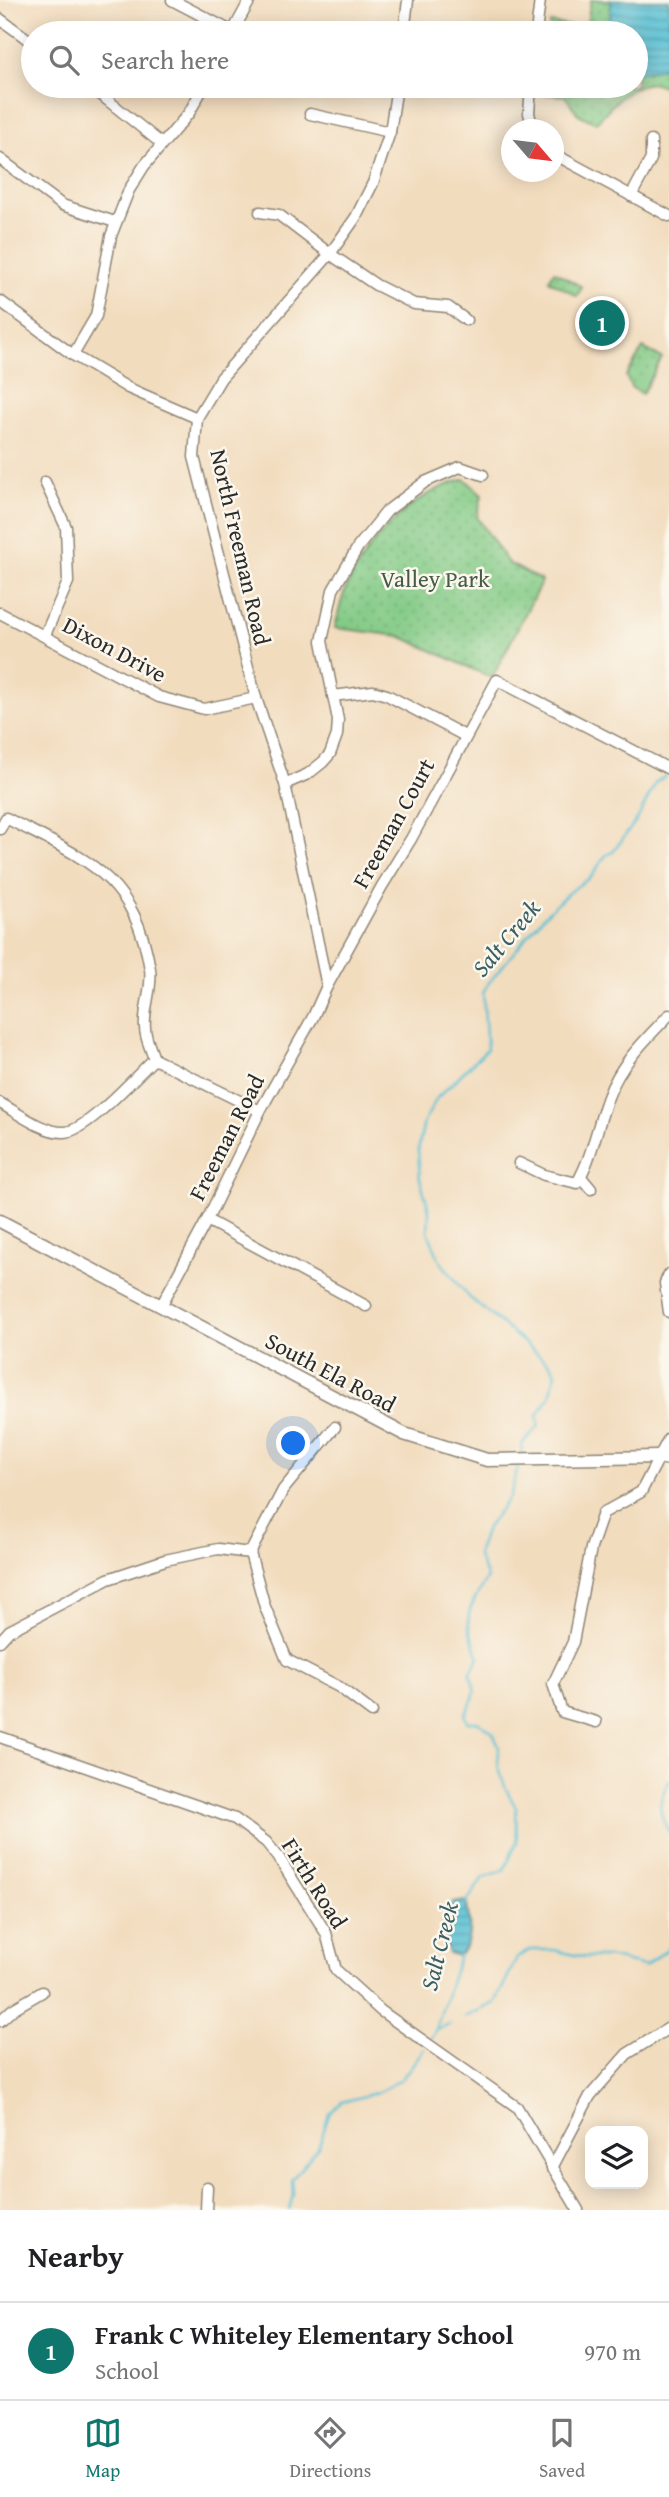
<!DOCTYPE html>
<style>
body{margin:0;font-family:"Gentium Book Plus",serif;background:#f2f2f2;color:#202124}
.controls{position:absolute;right:21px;bottom:21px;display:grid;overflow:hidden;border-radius:14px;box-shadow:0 4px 18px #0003}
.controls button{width:63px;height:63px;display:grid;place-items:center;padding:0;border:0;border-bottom:2px solid #e0e0e0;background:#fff;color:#202124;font:35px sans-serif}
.compass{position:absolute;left:501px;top:119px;width:63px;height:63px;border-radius:50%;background:#fff;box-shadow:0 4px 18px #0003;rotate:118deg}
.you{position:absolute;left:294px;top:1444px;width:24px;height:24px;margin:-18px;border:5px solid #fff;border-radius:50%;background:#1a73e8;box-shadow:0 0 0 10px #1a73e833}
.badge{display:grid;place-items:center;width:46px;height:46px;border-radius:50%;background:#0f766e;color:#fff;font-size:23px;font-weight:700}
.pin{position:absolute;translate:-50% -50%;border:4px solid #fff;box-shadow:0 2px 7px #0006}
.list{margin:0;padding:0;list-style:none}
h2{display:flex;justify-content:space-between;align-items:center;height:91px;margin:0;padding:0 28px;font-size:30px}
h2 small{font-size:23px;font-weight:400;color:#757577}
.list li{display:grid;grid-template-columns:46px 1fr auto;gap:21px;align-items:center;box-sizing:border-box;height:98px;padding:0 28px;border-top:2px solid #e0e0e0}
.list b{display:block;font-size:26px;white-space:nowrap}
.list p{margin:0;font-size:23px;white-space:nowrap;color:#757577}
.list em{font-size:23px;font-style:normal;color:#757577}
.icon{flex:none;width:38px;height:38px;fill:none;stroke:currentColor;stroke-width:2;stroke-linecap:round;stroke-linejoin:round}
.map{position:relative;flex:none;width:669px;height:2210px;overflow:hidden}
.search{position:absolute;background:#fff;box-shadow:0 4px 18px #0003;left:21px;right:21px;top:21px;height:77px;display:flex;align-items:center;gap:18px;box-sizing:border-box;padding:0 24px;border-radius:38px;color:#757577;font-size:26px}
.sheet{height:189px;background:#fff}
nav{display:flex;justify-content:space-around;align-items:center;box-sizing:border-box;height:98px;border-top:2px solid #e0e0e0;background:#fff;font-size:19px;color:#757577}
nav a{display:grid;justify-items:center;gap:4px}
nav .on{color:#0f766e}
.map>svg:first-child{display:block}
</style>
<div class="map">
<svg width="669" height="2210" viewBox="0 0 669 2210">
<defs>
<pattern id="park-dots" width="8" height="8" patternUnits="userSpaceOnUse" patternTransform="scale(1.75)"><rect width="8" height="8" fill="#84cb87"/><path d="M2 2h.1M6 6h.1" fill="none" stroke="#72ae75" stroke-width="1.8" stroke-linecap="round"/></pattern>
<pattern id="water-rules" width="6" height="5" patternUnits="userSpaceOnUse" patternTransform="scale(1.75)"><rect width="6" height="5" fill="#57c0d4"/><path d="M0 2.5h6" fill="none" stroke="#489cac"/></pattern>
</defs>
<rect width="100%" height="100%" fill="#fbf7ec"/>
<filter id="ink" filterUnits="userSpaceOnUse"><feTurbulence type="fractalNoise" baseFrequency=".0143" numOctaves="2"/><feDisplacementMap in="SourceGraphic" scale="14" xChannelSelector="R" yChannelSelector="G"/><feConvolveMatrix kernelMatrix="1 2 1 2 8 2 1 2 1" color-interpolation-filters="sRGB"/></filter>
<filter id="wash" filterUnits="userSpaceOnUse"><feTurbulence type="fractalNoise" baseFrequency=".00686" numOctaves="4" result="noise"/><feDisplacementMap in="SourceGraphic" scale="28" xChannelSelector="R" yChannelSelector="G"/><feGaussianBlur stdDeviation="1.57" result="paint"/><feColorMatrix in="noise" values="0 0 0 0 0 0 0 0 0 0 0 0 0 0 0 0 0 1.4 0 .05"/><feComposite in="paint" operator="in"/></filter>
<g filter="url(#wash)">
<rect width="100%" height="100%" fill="#f2dcbe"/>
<g fill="url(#park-dots)" stroke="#587b59" stroke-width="2">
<path d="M591,0H669V88C664,86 657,83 652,83C629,84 610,107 596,123L578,114L565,96L544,94V86H636V33H549L550,23L586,28Z"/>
<polygon points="554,271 582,287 577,296 549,280"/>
<polygon points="643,348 662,358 642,394 631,387 626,376"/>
<path d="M465,479L482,495L477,517L508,563L542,581L492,678L400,636L335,628C338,616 340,602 345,591C368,539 410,494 465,479Z"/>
</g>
<g fill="url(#water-rules)" stroke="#417680" stroke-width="2">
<polygon points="611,0 669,0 669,67 636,73 636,33 609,33"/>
<path d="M466,1901C470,1920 473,1941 459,1956L448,1953C442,1933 440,1920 453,1903Z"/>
</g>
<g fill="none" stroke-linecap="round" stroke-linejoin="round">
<g stroke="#57c0d4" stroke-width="2.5">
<polyline points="521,1453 523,1443 539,1426 537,1416 550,1396 556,1373 551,1365 469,1297 440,1261 428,1232 429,1210 420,1179 418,1150 424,1122 437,1098 487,1049 483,993 487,985 543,917 569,892 591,877 606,855 613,852 638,818 656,782 666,776"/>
<path d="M669,1781C658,1802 657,1810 669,1832"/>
<path d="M466,1903L483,1878L504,1870L517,1842L516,1808L505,1787L498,1764L499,1747L493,1733L479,1722H467L465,1715C474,1699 478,1692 470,1674L479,1657C463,1616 465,1616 487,1578L477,1554L486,1529L510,1496L518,1467"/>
<polyline points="465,2017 495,2003 517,1958 530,1950 554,1950 583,1957 608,1957 645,1966 669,1948"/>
<polyline points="436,2029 450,2024"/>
<polyline points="431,2038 436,2029 459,1955"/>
<polyline points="289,2210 293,2194 292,2179 319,2146 329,2114 342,2102 376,2093 401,2080 424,2049"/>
</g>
</g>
</g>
<g filter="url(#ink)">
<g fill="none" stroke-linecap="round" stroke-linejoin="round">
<defs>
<g id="minor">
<polyline points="172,0 233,32"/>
<polyline points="0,19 33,43"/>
<polyline points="232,33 250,0"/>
<polyline points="404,33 408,0"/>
<polyline points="536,33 540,0"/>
<polyline points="90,86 162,144"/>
<polyline points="531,86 529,113 533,130"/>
<polyline points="310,114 390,132"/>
<polyline points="554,154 669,216"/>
<polyline points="0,159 62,205 115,222"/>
<polyline points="631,196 651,159 651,141"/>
<polyline points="260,212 279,215 330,254 376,285 414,304 448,307 466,320"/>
<polyline points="0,301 73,355 128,388 197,418"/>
<polyline points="73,355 96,316 111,236 129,190 144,166 189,113 204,86"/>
<polyline points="0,613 159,697 204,709 256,698"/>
<polyline points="45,635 68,582 66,527 45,482"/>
<polyline points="333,696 373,691 387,695 465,736"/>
<polyline points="285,784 308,774 323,762 330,754 337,735 338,720 322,641 333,590 358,547 387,511 425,482 460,467 483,475"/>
<path d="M0,829L6,818C84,859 134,873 150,969C153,988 143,1008 145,1028C145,1038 151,1049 154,1059C136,1076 87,1131 65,1132C43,1133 18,1113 0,1103"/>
<polyline points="327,986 285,784 256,698 194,457 197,418 221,378 330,254 356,217 373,183 390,132 397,86"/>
<polyline points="154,1059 260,1111"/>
<path d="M519,1163L544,1175L577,1183C593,1155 597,1126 608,1097C620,1064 645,1040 669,1015"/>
<polyline points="581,1177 591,1189"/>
<polyline points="207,1220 366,1306"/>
<polyline points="669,1274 665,1283 669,1312"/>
<polyline points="161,1306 207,1220 260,1111 313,1017 327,986 382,886 411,839 497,680 669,769"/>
<polyline points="250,1553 265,1607 287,1660 339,1687 372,1712"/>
<polyline points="0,1641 9,1631 108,1579 165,1560 218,1549 250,1553 283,1490 335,1427"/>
<polyline points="596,1722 562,1712 553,1684 573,1642 591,1548 603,1513 641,1492 669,1438"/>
<polyline points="0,1737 235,1819 266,1842 279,1858 326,1933 336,1970 381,2011 517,2107 578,2210"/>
<polyline points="0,2021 13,2009 42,1992"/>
<polyline points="552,2168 590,2096 627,2054 669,2028"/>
<polyline points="206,2210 207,2187"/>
</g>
<polyline id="major" points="0,1221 404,1434 487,1460 659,1457 669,1459"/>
</defs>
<use href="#minor" stroke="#8e8474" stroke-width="13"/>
<use href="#major" stroke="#8e8474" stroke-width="15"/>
<use href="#minor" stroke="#fff" stroke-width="10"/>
<use href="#major" stroke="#fff" stroke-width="12"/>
</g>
</g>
<g text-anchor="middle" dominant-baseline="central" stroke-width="5" stroke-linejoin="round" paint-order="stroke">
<g font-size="23" fill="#2b2b2b" stroke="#fbf7ec">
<text transform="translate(241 547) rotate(77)">North Freeman Road</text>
<text transform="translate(115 649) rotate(28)">Dixon Drive</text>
<text transform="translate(393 823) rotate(-61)">Freeman Court</text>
<text transform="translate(226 1137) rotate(-63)">Freeman Road</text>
<text transform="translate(331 1372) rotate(28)">South Ela Road</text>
<text transform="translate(315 1883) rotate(58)">Firth Road</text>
</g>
<g font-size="23" fill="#465b47" stroke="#fbf7ec">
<text x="435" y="578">Valley Park</text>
</g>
<g font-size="24" font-style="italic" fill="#3a5f66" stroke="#fbf7ec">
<text transform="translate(506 938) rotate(-50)">Salt Creek</text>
<text transform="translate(439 1946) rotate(-76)">Salt Creek</text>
</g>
</g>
</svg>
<div class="controls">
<button><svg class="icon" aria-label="layers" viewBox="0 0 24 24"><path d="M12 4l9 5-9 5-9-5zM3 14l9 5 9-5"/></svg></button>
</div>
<svg class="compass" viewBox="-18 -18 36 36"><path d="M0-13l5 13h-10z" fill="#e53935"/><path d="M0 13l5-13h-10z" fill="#757577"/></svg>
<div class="you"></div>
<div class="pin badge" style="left:602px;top:323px">1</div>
<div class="search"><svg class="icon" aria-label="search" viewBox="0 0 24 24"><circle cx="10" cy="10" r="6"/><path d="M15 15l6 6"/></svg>Search here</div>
</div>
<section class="sheet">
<h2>Nearby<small></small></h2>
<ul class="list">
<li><span class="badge">1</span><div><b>Frank C Whiteley Elementary School</b><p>School</p></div><em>970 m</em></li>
</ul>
</section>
<nav>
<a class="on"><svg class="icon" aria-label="map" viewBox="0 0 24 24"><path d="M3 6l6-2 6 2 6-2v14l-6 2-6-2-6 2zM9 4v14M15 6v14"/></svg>Map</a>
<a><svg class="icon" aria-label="directions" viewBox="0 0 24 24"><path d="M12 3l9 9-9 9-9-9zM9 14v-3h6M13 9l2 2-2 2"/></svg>Directions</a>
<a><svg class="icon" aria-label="saved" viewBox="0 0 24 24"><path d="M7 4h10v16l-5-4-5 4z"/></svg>Saved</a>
</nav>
